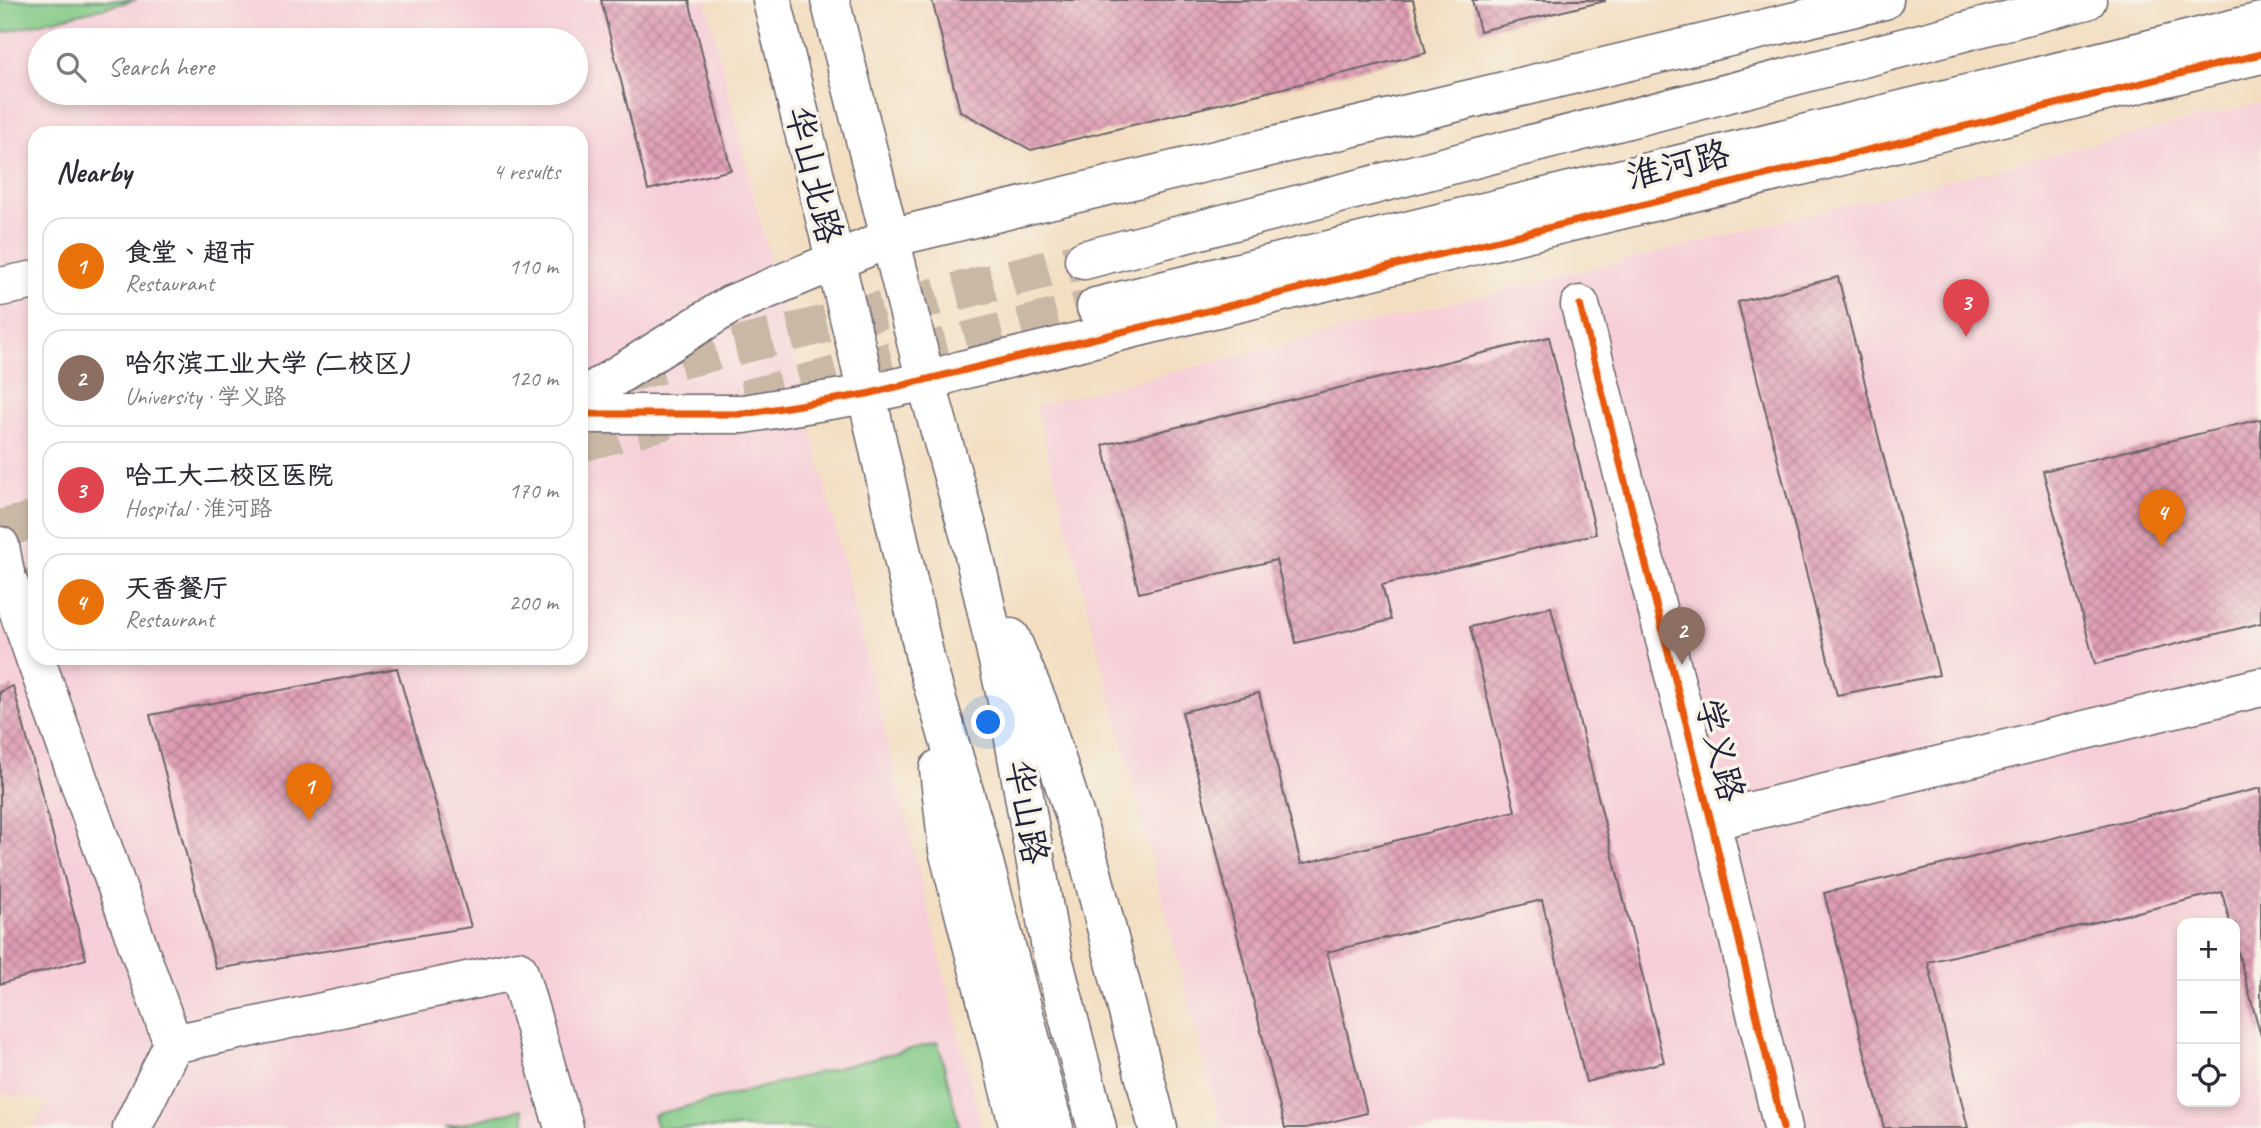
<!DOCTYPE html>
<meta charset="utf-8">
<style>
body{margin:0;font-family:Caveat,"LXGW WenKai TC",sans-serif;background:#f7f7f7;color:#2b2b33}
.controls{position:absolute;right:21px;bottom:21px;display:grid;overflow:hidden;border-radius:14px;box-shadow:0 4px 10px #0003}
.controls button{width:63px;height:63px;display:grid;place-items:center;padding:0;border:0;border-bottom:2px solid #e1e1e2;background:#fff;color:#2b2b33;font:35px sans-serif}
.you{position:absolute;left:989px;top:723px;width:24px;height:24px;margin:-18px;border:5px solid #fff;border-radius:50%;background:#1a73e8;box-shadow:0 0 0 10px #1a73e833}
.badge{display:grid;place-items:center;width:46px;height:46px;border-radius:50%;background:#b5179e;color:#fff;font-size:23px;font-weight:700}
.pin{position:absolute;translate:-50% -58px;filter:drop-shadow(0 2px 4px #0008)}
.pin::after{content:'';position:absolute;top:37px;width:24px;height:21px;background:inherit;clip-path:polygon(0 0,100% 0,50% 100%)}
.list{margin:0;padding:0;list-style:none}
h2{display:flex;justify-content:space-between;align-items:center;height:91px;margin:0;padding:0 28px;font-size:30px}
h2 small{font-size:23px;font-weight:400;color:#7c7c81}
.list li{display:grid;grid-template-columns:46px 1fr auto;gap:21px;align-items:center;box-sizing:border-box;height:98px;margin:0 14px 14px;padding:0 14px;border:2px solid #e1e1e2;border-radius:21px}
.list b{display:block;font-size:26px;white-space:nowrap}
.list p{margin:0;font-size:23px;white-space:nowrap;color:#7c7c81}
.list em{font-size:23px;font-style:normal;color:#7c7c81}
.icon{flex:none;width:38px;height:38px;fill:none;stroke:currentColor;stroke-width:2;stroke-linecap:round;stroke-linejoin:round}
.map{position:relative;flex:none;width:2261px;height:1128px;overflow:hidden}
.search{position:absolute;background:#fff;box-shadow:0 4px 10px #0003;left:28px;top:28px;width:560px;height:77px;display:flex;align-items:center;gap:18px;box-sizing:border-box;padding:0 24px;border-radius:38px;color:#7c7c81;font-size:26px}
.panel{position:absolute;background:#fff;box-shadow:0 4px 10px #0003;left:28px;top:126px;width:560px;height:539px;border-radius:21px}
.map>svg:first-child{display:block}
</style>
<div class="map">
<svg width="2261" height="1128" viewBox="0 0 2261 1128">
<defs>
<pattern id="building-cross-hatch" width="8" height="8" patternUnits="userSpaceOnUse" patternTransform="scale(1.75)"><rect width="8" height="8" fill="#df9cb3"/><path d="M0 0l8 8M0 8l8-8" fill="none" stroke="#b47f93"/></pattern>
</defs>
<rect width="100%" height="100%" fill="#f7f3e8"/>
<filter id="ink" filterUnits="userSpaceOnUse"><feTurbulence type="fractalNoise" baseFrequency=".0143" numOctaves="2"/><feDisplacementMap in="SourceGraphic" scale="14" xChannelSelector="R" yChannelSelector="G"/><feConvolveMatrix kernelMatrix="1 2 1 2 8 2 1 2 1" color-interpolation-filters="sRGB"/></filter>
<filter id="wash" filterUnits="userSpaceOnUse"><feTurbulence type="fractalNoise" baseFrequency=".00686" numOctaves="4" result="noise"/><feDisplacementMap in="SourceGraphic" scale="28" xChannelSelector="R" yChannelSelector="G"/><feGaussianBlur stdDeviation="1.57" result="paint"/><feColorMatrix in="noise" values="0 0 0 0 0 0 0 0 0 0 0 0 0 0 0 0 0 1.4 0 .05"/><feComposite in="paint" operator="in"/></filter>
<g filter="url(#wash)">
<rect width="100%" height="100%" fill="#f3dec1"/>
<g fill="#f6cfd8" fill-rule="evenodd">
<path d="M0,0H706L982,1128H33L49,1102L0,1093ZM40,40H576V93H40ZM35,133H581V658H35Z"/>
<path d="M2261,103V1128H1221L1036,406ZM2182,923H2235V1102H2182Z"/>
</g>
<g fill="#80c985" stroke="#517660" stroke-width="2">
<polygon points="0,0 136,0 0,33"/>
<polygon points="938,1042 960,1128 657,1128 653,1115"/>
<polygon points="522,1109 527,1128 445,1128"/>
</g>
<g id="blocks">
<g fill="url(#building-cross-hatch)">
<polygon points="601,0 689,0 731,170 648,190"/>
<polygon points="932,0 1413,0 1426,53 1031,150 960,111"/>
<polygon points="1472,0 1605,0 1605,1 1480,31"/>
<polygon points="1838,277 1939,675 1837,695 1738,302"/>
<polygon points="1549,337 1596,534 1382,585 1391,620 1296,643 1276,560 1139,593 1103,445"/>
<polygon points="2261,419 2261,623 2095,664 2043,471"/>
<polygon points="1551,607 1664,1062 1586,1082 1542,900 1327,952 1367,1113 1306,1128 1285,1128 1182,712 1259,693 1301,864 1515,811 1470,627"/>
<polygon points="397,668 471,927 216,969 150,715"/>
<polygon points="13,686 86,959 0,984 0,692"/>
<polygon points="2261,788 2261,1036 2235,941 2235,923 2230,923 2222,892 1928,962 1968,1128 1884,1128 1824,893"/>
</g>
</g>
</g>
<g filter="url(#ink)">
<use href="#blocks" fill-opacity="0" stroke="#6b646a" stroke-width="2"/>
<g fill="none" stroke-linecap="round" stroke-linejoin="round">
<g stroke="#c9b8a6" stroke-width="38" stroke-dasharray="38 19" stroke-linecap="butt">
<polyline points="624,374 1084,260"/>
<polyline points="745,399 1096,307"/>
<polyline points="581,443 667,420"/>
<polyline points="0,529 35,520"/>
<polyline points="0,594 35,586"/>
</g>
<defs>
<g id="minor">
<polyline points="0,287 35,280"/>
<polyline points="1580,305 1711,821 1783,1128"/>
<polyline points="581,398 730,305 890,238"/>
<polyline points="581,414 744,414 867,394 926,381"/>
<polyline points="0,546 5,573 35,658"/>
<polyline points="35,658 173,1044 132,1128"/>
<polyline points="1711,821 2261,687"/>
<polyline points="173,1044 518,970 564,1128"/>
</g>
<g id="tertiary">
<polyline points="890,238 1884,0"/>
<polyline points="926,381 962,370 2261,54"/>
</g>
<g id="secondary">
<polyline points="772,0 857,350 926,662 977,836 1054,1128"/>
<polyline points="830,0 926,381 970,537 1008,705 1052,954 1097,1128"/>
<polyline points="1084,260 2087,0"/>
<polyline points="1096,307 2261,22"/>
<polyline points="1011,638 1038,703 1088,857 1158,1128"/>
<polyline points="939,769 948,850 1019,1128"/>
</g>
</defs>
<use href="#minor" stroke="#6b646a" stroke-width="41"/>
<use href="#tertiary" stroke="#6b646a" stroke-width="41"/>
<use href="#secondary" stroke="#6b646a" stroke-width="41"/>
<use href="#minor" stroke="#fff" stroke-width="38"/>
<use href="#tertiary" stroke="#fff" stroke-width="38"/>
<use href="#secondary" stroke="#fff" stroke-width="38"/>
<defs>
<g id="cycleway">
<polyline points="1580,305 1711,821 1783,1128"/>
<polyline points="581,414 744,414 867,394 2261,54"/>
</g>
</defs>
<use href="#cycleway" stroke="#f7f3e8" stroke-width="11"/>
<use href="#cycleway" stroke="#e8590c" stroke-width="7"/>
</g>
</g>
<g text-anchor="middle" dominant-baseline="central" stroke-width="7" stroke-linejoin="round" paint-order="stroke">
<g font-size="35" fill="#22223b" stroke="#f7f3e8">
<text transform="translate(1678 165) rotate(-14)">淮河路</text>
<text transform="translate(814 175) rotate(76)">华山北路</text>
<text transform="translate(1720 750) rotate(76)">学义路</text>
<text transform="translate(1027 812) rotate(80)">华山路</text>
</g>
</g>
</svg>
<div class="controls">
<button>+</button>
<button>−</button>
<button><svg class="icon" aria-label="locate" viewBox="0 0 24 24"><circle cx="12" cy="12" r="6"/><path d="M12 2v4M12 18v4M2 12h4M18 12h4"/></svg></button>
</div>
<div class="you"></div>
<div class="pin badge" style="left:309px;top:821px;background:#e8710a">1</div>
<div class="pin badge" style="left:1682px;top:665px;background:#8d6e63">2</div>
<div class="pin badge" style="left:1966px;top:337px;background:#e0444e">3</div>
<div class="pin badge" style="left:2162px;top:547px;background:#e8710a">4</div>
<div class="search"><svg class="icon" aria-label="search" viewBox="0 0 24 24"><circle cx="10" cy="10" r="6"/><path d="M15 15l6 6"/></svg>Search here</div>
<section class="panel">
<h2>Nearby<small>4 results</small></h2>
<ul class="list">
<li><span class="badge" style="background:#e8710a">1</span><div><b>食堂、超市</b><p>Restaurant</p></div><em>110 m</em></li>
<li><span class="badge" style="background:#8d6e63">2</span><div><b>哈尔滨工业大学 (二校区)</b><p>University · 学义路</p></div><em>120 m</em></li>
<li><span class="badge" style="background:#e0444e">3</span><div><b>哈工大二校区医院</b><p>Hospital · 淮河路</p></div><em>170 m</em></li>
<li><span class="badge" style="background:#e8710a">4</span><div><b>天香餐厅</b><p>Restaurant</p></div><em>200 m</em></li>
</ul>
</section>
</div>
